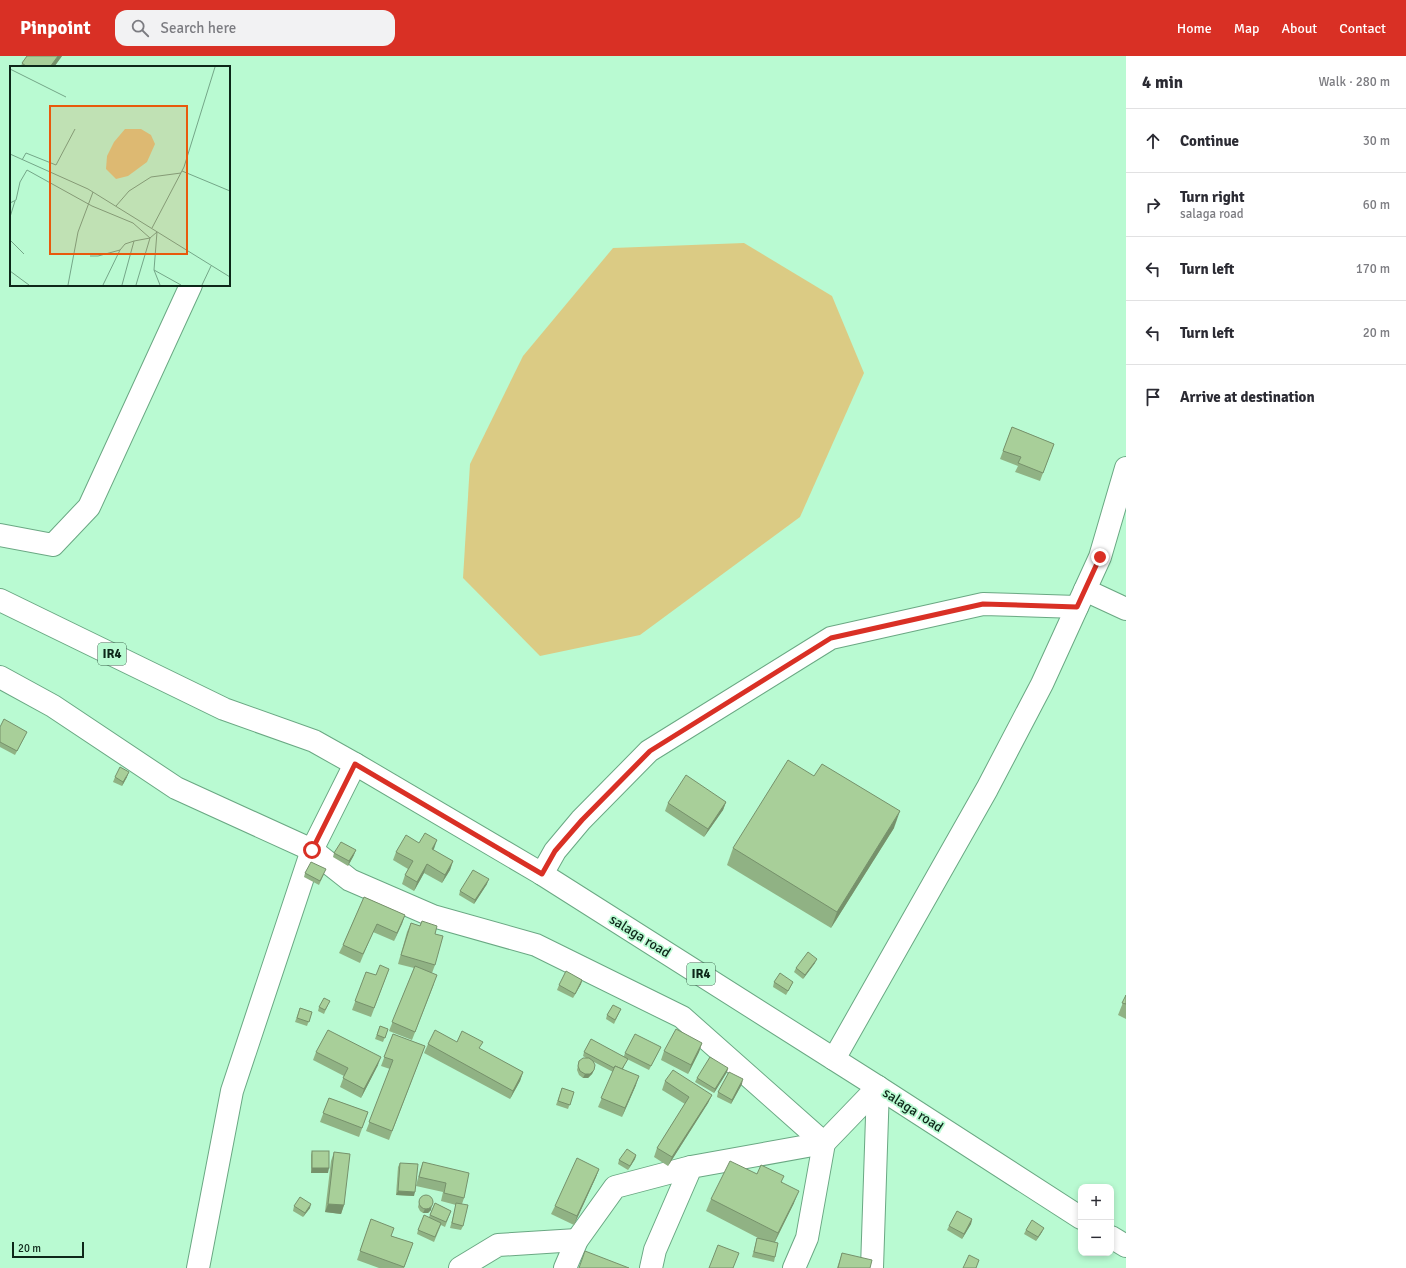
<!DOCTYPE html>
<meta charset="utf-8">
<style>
body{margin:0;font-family:Signika,sans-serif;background:#f2f2f3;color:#2b2b33}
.controls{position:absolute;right:12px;bottom:12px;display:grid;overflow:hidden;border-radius:8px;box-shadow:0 2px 6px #0003}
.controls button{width:36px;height:36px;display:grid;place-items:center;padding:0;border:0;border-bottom:1px solid #e1e1e2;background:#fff;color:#2b2b33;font:20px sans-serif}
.scale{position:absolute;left:12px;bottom:10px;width:72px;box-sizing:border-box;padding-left:4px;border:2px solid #0d2719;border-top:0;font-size:11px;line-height:14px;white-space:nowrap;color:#0d2719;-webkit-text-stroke:3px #b9fad2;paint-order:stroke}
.stop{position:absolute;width:12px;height:12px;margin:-9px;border:3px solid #d93025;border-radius:50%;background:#fff}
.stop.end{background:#d93025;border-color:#fff;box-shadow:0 1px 4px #0008}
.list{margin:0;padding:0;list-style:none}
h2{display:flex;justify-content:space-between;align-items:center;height:52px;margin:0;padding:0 16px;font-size:17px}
h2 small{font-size:13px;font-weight:400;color:#7c7c81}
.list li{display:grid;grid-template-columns:26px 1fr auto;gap:12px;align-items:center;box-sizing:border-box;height:64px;padding:0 16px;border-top:1px solid #e1e1e2}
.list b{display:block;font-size:15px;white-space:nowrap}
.list p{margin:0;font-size:13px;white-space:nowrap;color:#7c7c81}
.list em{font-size:13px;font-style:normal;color:#7c7c81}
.icon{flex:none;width:22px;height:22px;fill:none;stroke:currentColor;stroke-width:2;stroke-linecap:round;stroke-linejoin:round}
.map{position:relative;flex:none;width:1126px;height:1212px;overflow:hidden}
header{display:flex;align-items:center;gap:24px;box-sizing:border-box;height:56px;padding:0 20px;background:#d93025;color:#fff}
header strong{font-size:19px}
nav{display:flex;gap:22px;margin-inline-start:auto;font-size:14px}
.search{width:280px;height:36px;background:#f2f2f3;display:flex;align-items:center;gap:10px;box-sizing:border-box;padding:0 14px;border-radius:12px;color:#7c7c81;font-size:15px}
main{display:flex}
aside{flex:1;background:#fff}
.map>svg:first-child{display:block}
</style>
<header>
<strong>Pinpoint</strong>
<div class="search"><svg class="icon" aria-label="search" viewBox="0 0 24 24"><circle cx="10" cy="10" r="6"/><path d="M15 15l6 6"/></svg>Search here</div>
<nav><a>Home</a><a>Map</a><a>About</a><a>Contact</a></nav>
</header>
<main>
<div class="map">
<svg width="1126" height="1212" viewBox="0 0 1126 1212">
<rect width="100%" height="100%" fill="#b9fad2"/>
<polygon fill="#dbcb84" points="744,187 832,240 864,317 800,461 640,579 540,600 463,522 470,408 523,300 613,192"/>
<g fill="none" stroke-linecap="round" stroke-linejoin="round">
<defs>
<g id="street">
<polyline points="0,479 53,489 89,451 191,229"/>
<polyline points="1085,534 1126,553"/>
<polyline points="0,621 53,650 176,732 312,794 350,824 433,860 536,889 682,961 824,1087 807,1182 794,1212"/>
<polyline points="542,818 555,795 581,764 649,695 831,582 983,548 1077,551"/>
<polyline points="834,1003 987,733 1042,628 1100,501 1126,412"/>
<polyline points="198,1212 232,1035 312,794 355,708"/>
<polyline points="460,1212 498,1189 577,1184"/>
<polyline points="565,1212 577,1184 615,1131 691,1111"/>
<polyline points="651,1212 655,1194 691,1111 824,1087 878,1031"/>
<polyline points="872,1212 878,1031"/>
</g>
<g id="primary">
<polyline points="0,544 224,653 314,685 355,708 542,818 878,1031 1081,1162"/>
<polyline points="1111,1181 1126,1190"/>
</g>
</defs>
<use href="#street" stroke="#6aa883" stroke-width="24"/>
<use href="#primary" stroke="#6aa883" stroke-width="24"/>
<use href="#street" stroke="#fff" stroke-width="22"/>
<use href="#primary" stroke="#fff" stroke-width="22"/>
</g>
<g fill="#90b284">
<polygon points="27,0 62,0 54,11 21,11 22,7"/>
<polygon points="1012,371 1054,388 1040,425 1015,416 1018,410 1000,403"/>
<polygon points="0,671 25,680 15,699 0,691"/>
<polygon points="115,721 127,721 122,730 113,726"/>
<polygon points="726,746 723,754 704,781 665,755 668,747"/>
<polygon points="894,772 831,872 727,809 733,792"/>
<polygon points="419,787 433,794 453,805 450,814 442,827 424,817 414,835 402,828 405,819 408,813 393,804 396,796"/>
<polygon points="334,797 354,799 348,810 333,801"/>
<polygon points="305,817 324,818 319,829 304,821"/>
<polygon points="487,828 474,848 459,839 460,835"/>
<polygon points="364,841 405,859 394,885 373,876 360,907 339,897 343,889"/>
<polygon points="422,865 435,878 435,909 432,917 434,928 412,984 389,975 414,912 398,908 407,876 411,867 420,870"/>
<polygon points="815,907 803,923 794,916 796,912"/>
<polygon points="389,913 371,961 352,954 366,916 376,919"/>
<polygon points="582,924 581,928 573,942 557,934 559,929"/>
<polygon points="774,926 793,926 791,930 786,939 773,931"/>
<polygon points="1126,939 1126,963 1118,959"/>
<polygon points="328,949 324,958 318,955 319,951"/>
<polygon points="300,952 312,956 307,970 295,966"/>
<polygon points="621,953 614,968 606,963 607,959"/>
<polygon points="380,970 388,973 383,986 375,983"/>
<polygon points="393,978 425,990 389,1084 366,1075 390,1013 381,1010"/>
<polygon points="457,986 480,993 523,1016 520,1025 510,1043 424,997 428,988"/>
<polygon points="702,987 699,996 688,1018 661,1004 664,995"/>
<polygon points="661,991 649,1014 627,1003 623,1013 636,1029 622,1061 598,1051 613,1016 594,1006 594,1014 592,1018 588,1022 583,1022 579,1019 577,1014 579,1005 586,1002 583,1000 584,996 624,1000 625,997"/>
<polygon points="316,996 378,1009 361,1042 340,1031 344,1020 313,1004"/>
<polygon points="728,1012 727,1016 714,1037 695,1026 697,1022"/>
<polygon points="665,1025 712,1039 708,1047 668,1110 654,1101 657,1092 685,1048 662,1034"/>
<polygon points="742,1028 731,1048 717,1041 718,1036"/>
<polygon points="562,1032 574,1036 568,1053 556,1049"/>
<polygon points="329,1042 368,1056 359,1081 320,1066"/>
<polygon points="312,1095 328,1117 311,1117 311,1099"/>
<polygon points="334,1096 344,1149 341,1158 325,1156 331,1105"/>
<polygon points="636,1099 635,1103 628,1114 618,1108 619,1104"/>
<polygon points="423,1106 464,1142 462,1148 463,1170 461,1174 450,1172 456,1149 441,1145 443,1136 416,1130 420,1114"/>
<polygon points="400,1107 414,1140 396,1139 398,1111"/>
<polygon points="599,1113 596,1121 574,1169 551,1158 555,1150"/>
<polygon points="757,1118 782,1126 794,1147 775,1186 775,1201 774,1206 752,1201 757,1182 760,1183 706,1155 711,1143"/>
<polygon points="420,1143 431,1154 428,1157 423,1157 420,1155 418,1151"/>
<polygon points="435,1147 451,1155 445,1171 441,1169 434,1186 417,1178 418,1174 429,1161"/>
<polygon points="294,1150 310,1152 303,1161 293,1155"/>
<polygon points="371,1163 391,1180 413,1187 404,1212 379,1212 357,1204"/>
<polygon points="972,1163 971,1168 962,1183 947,1174 949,1170"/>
<polygon points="1026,1174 1042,1176 1036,1185 1024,1178"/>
<polygon points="842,1197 870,1212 837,1212"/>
</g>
<g fill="#76916b">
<polygon points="58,0 62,0 54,11 50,11"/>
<polygon points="129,716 127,721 122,730 123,726"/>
<polygon points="726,746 723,754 704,781 708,773"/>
<polygon points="900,755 894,772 831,872 837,856"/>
<polygon points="437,784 434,793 428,801 432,793"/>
<polygon points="356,794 354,799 348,810 349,805"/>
<polygon points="453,805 450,814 442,827 445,819"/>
<polygon points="427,808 424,817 414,835 417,826"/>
<polygon points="489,823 487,828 474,848 475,844"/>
<polygon points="405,859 402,868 394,885 397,877"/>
<polygon points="817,903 815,907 803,923 805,919"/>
<polygon points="582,924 581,928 573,942"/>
<polygon points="702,987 699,996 688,1018 691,1009"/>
<polygon points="381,1001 378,1009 361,1042 364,1033"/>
<polygon points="728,1012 727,1016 714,1037 715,1033"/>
<polygon points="594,1014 592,1018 588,1022 583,1022 585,1018"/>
<polygon points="523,1016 520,1025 510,1043 513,1035"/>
<polygon points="639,1020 636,1029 622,1061 625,1052"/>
<polygon points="743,1023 742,1028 731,1048 732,1044"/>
<polygon points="712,1039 708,1047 668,1110 672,1101"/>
<polygon points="636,1099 635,1103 628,1114 630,1110"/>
<polygon points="312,1112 329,1112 328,1117 311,1117"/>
<polygon points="599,1113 596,1121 574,1169 577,1160"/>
<polygon points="398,1135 415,1136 414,1140 396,1139"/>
<polygon points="799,1135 794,1147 773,1189 778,1177"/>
<polygon points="311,1148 310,1152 303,1161 305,1157"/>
<polygon points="328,1148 344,1149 341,1158 325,1156"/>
<polygon points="432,1149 431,1154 428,1157 423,1157 425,1153"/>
<polygon points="972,1163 971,1168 962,1183 964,1178"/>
<polygon points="1044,1172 1042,1176 1036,1185 1038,1181"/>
</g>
<g fill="#a8cf99" stroke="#76916b">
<polygon points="27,0 58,0 50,11 27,11 22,7"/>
<polygon points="1012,371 1054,388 1043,417 1018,407 1021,401 1003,395"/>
<polygon points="4,663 27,676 17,695 0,686 0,671"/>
<polygon points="788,704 814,720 822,708 900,755 837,856 733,792"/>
<polygon points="120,711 129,716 123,726 115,721"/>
<polygon points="686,719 726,746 708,773 668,747"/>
<polygon points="425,777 437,784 432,793 453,805 445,819 427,808 417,826 405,819 413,805 396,796 406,779 419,787"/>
<polygon points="341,786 356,794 349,805 334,797"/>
<polygon points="311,806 326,813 320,825 305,817"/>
<polygon points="473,814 489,823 475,844 460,835"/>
<polygon points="364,841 405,859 397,877 377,868 363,898 343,889"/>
<polygon points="422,865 437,870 435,878 443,880 435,909 401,899 411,867 420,870"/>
<polygon points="808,896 817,903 805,919 796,912"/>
<polygon points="380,909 389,913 374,952 355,945 366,916 376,919"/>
<polygon points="415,910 437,919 415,976 392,966"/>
<polygon points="566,915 582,924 575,938 559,929"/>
<polygon points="780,917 793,926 788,935 774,926"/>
<polygon points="1126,939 1126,948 1122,947"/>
<polygon points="324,942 330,945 325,954 319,951"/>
<polygon points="613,949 621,953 615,964 607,959"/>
<polygon points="300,952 312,956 309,966 297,962"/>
<polygon points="380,970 388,973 385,982 377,979"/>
<polygon points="676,973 702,987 691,1009 664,995"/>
<polygon points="328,974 381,1001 364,1033 343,1022 348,1012 316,996"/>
<polygon points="435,974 457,986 462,975 483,986 479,992 523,1016 513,1035 428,988"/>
<polygon points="393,978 425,990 392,1075 369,1066 393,1004 384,1001"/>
<polygon points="635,978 661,991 651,1010 625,997"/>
<polygon points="591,983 628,1003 622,1013 615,1010 614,1012 584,996"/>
<polygon points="710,1001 728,1012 715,1033 697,1022"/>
<polygon points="583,1002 589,1002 593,1005 595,1009 594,1014 590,1018 585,1018 580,1015 578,1010 579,1005"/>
<polygon points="615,1010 639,1020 625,1052 601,1042"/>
<polygon points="673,1014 712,1039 672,1101 657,1092 689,1041 665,1025"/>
<polygon points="729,1016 743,1023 732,1044 718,1036"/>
<polygon points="562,1032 574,1036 570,1049 558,1045"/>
<polygon points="329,1042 368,1056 362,1072 323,1057"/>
<polygon points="627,1093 636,1099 630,1110 619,1104"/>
<rect x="312" y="1095" width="17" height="17"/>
<polygon points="334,1096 350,1098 344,1149 328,1148"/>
<polygon points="577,1102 599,1113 577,1160 555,1150"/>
<polygon points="730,1105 757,1118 761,1109 784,1120 781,1126 799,1135 778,1177 711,1143"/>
<polygon points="423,1106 469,1117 464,1142 444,1137 446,1127 419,1121"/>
<polygon points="400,1107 418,1108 415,1136 398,1135"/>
<circle cx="426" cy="1146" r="7"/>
<polygon points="300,1141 311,1148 305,1157 294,1150"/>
<polygon points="435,1147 451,1155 446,1166 430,1159"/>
<polygon points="456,1147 468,1149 463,1170 452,1167"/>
<polygon points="957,1155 972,1163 964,1178 949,1170"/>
<polygon points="424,1159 441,1167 435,1181 418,1174"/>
<polygon points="371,1163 394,1172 391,1180 413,1187 404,1211 360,1195"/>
<polygon points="1032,1164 1044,1172 1038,1181 1026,1174"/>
<polygon points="757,1182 778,1187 775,1201 754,1196"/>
<polygon points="718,1189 739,1197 733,1212 709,1212"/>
<polygon points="585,1195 629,1212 579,1212"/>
<polygon points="842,1197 872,1204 870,1212 838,1212"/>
<polygon points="969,1199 979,1204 976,1212 963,1212"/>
</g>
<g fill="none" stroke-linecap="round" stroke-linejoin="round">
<polyline stroke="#d93025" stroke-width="5" points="312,794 355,708 542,818 555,795 582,764 650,695 831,582 983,548 1077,551 1100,501"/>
</g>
<g text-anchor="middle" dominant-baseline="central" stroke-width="3.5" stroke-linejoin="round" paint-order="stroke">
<g fill="#b9fad2" stroke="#416650" stroke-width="1">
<rect x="98" y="587" width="28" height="22" rx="3"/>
<rect x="687" y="907" width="28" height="22" rx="3"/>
</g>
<g font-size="13" font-weight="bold" fill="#0d2719">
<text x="112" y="598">IR4</text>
<text x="701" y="918">IR4</text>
</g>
<g font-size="14" fill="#0d2719" stroke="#b9fad2">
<text transform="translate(640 880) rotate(32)">salaga road</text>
<text transform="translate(913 1054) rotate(33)">salaga road</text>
</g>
</g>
<g transform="translate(10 10)">
<rect width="220" height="220" fill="#b9fad2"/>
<path d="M131,63L141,69L145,78L137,96L118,110L106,113L96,103L97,90L104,76L115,63Z" fill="#dbcb84"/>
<path fill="none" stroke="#74a688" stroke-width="1" d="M0,3L56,31M0,88L78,123L220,211M12,94L16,87L46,99L65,63M172,105L220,125M0,137L6,134L10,116L17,104L82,140L123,157L140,172L126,219M106,140L119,125L141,111L171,107M0,151L5,135M142,162L174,101L205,1M147,166L144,204L150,219M0,174L14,188M80,190H88L110,184M144,204L171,219M0,205L19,219M58,219L68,166L83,126M93,219L110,184L115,178L124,175M112,219L124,175L140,172L147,166M192,219L201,200"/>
<path fill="#e8590c" fill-opacity="0.15" stroke="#e8590c" stroke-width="2" d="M40,40H177V188H40Z"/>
<rect width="220" height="220" fill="none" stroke="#0d2719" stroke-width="2"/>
</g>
</svg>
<div class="controls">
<button>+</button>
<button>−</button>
</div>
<div class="scale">20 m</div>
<div class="stop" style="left:312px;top:794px"></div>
<div class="stop end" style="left:1100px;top:501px"></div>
</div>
<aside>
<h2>4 min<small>Walk · 280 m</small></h2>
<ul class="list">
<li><svg class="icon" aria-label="ahead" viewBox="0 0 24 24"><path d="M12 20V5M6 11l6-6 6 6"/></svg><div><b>Continue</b></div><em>30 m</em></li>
<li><svg class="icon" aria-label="right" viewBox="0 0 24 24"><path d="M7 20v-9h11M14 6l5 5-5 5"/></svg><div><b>Turn right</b><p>salaga road</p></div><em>60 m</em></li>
<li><svg class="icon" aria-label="left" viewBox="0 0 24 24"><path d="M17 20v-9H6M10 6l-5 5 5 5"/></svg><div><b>Turn left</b></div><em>170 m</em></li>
<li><svg class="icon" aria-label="left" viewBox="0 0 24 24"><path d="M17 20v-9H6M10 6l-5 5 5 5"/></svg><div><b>Turn left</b></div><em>20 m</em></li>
<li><svg class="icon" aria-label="arrive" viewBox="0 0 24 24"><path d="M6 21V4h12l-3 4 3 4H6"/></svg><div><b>Arrive at destination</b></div></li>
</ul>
</aside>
</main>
